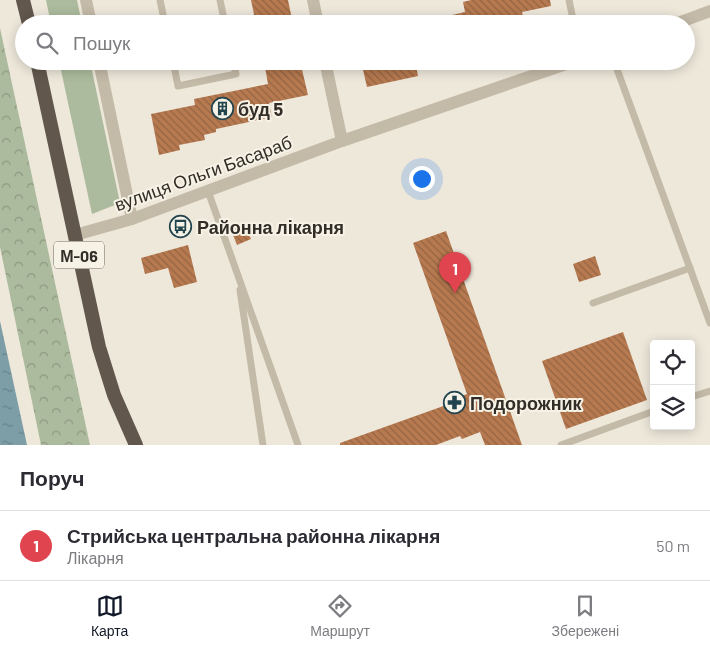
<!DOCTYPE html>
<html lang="uk">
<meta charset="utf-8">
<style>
body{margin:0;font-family:Barlow,sans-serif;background:#f7f7f7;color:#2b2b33}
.controls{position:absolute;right:15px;bottom:15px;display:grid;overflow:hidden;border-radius:5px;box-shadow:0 2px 12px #0003}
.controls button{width:45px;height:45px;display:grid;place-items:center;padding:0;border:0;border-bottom:1px solid #e1e1e2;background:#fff;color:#2b2b33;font:25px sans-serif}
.you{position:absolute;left:421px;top:178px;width:18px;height:18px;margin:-12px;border:4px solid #fff;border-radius:50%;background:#1a73e8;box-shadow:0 0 0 8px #1a73e833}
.badge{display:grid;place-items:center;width:32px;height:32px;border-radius:50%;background:#111827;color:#fff;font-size:16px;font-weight:700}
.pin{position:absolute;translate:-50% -41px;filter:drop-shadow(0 1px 2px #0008)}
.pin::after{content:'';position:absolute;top:26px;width:18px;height:15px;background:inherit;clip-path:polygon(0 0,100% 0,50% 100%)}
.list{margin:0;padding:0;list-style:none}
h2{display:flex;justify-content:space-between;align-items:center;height:65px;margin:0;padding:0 20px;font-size:21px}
h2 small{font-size:16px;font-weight:400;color:#7c7c81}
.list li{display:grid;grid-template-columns:32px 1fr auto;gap:15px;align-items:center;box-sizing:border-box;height:70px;padding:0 20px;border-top:1px solid #e1e1e2}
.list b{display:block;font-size:19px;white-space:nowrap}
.list p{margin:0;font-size:16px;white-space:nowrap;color:#7c7c81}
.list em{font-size:16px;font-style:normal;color:#7c7c81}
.icon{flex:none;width:28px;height:28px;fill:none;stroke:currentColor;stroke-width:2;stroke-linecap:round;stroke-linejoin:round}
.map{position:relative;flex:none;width:710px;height:445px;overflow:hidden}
.search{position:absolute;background:#fff;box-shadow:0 2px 12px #0003;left:15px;right:15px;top:15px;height:55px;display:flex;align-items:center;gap:12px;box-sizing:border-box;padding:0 18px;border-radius:28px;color:#7c7c81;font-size:19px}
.sheet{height:135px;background:#fff}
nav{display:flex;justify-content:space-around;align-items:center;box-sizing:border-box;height:70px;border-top:1px solid #e1e1e2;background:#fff;font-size:14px;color:#7c7c81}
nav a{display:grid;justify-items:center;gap:2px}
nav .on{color:#111827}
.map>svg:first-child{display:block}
</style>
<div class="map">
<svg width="710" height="445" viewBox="0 0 710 445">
<defs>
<pattern id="forest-crowns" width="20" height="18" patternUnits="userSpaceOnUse" patternTransform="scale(1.25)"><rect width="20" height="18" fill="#acbb9d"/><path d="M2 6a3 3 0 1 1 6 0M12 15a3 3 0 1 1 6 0" fill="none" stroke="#8d9880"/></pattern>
<pattern id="water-ripples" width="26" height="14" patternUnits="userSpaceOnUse" patternTransform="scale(1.25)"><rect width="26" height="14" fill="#7d9ea7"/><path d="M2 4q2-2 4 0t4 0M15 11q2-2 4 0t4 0" fill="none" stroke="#678188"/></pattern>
<pattern id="building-back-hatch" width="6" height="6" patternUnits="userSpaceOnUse" patternTransform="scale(1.25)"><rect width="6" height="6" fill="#b77a50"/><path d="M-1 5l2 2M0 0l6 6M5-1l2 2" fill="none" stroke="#956442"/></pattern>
</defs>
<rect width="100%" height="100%" fill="#eee8db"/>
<g fill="#acbb9d">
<polygon points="46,0 77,0 82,24 51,24"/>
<polygon points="59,61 90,61 120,203 92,214"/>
</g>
<polygon fill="url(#forest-crowns)" points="0,28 90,445 41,445 0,247"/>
<polygon fill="url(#water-ripples)" points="0,321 27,445 0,445"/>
<g fill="url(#building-back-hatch)">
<polygon points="251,0 288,0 293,24 256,24"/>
<polygon points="471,0 550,0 551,6 522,12 525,24 439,24 439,18 465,12 463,2"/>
<polygon points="264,61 300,61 308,95 269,103 272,117 216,129 216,132 204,135 205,140 179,145 180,150 159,155 151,114 195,105 194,99 268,84"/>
<polygon points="361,61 415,61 418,76 367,87"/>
<polygon points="244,224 251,239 237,245 231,230"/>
<polygon points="446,231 522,445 485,445 480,432 462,439 460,436 436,445 340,445 340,443 449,404 448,401 467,394 413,243"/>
<polygon points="188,245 197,282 174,288 168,268 145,274 141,258"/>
<polygon points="595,256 601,275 579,282 573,264"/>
<polygon points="623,332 647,400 566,429 542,361"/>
</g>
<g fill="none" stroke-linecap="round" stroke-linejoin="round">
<g stroke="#c4baa8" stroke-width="7">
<polyline points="160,0 165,24"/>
<polyline points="220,0 225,24"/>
<polyline points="569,0 574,24"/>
<polyline points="135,24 164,18"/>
<polyline points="173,61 178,86 236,74 233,61"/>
<polyline points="614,61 710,323"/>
<polyline points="208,191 298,445"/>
<polyline points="240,290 263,445"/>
<polyline points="593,303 690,268"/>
<polyline points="691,397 710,391"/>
<polyline points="561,445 654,411"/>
</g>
<g stroke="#c4baa8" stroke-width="12">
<polyline points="86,0 91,24"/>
<polyline points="313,0 318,24"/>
<polyline points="675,24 710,11"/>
<polyline points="99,61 132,219"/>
<polyline points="325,61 342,141"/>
<polyline points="75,235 132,219 342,141 575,61"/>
</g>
<g stroke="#62574c" stroke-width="14">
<polyline points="23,0 29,24"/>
<polyline points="37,61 99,347 114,395 136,445"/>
</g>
</g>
<defs>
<symbol id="building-ring" viewBox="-11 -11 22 22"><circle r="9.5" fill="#f6f2e6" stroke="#22444e" stroke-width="1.5"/><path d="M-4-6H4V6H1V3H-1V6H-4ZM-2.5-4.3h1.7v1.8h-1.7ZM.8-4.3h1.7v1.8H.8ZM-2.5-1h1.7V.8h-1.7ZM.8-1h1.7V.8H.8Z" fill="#22444e"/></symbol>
<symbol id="bus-ring" viewBox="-11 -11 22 22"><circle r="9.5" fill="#f6f2e6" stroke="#22444e" stroke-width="1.5"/><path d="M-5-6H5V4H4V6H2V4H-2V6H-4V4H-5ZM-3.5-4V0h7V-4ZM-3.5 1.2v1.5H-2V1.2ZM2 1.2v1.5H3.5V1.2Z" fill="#22444e"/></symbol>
<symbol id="pharmacy-ring" viewBox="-11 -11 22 22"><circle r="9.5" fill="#f6f2e6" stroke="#22444e" stroke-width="1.5"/><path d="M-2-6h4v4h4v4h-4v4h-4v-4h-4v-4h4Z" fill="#22444e"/></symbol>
</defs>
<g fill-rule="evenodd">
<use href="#building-ring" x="210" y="96" width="25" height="25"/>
<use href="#bus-ring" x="168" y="214" width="25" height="25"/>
<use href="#pharmacy-ring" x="442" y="390" width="25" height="25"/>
</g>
<g text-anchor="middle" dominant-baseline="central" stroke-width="4" stroke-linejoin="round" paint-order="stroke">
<rect fill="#f6f2e6" stroke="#6d6860" stroke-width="1" x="54" y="241.5" width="50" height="27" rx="4"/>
<g font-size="16" font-weight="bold" fill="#322d27">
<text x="79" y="255">М-06</text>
</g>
<g font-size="18" font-weight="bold" fill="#322d27" stroke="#f6f2e6" text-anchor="start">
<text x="238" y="109">буд 5</text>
<text x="197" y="227">Районна лікарня</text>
<text x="470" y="403">Подорожник</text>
</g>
<g font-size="18" fill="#322d27" stroke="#f6f2e6">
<text transform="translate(203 173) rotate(-20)">вулиця Ольги Басараб</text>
</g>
</g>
</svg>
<div class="controls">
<button><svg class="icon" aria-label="locate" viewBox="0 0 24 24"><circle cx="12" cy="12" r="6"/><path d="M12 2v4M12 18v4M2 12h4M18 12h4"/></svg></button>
<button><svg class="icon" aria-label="layers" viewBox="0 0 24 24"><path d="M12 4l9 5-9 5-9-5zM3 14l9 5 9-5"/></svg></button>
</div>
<div class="you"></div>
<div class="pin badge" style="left:455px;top:293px;background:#e0444e">1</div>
<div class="search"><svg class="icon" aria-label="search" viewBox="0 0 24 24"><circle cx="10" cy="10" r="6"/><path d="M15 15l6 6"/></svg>Пошук</div>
</div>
<section class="sheet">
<h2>Поруч<small></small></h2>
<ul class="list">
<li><span class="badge" style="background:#e0444e">1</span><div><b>Стрийська центральна районна лікарня</b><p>Лікарня</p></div><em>50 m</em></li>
</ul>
</section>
<nav>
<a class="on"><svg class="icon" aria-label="map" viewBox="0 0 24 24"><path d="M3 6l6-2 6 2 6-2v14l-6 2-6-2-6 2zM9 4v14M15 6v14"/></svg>Карта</a>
<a><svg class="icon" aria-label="directions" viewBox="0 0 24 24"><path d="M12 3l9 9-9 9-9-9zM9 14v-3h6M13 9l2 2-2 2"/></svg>Маршрут</a>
<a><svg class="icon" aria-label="saved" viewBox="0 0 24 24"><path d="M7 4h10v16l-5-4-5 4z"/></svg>Збережені</a>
</nav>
